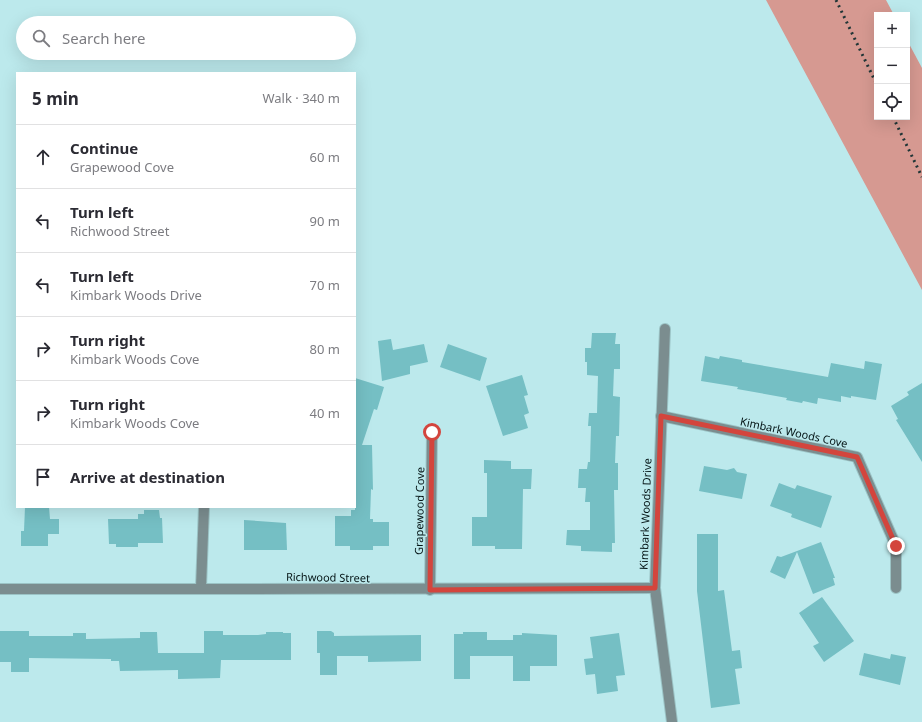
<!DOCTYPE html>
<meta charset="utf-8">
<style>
body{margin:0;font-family:"Noto Sans",sans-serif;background:#f7f7f7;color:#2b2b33}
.controls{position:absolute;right:12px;top:12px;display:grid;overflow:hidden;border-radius:0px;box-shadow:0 4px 16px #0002}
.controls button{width:36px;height:36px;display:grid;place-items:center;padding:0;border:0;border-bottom:1px solid #e1e1e2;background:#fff;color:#2b2b33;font:20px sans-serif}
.stop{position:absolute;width:12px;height:12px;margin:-9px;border:3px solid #d3453d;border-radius:50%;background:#fff}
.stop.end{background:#d3453d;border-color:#fff;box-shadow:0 1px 4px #0008}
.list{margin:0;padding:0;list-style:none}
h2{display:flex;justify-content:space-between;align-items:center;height:52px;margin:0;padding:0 16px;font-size:17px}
h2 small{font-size:13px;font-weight:400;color:#7c7c81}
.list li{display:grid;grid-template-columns:26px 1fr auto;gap:12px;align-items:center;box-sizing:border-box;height:64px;padding:0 16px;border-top:1px solid #e1e1e2}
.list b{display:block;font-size:15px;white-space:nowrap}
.list p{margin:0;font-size:13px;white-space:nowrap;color:#7c7c81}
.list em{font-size:13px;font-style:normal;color:#7c7c81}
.icon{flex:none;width:22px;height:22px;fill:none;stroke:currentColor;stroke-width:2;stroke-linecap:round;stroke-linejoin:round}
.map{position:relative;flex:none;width:922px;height:722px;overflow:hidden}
.search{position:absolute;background:#fff;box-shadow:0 4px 16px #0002;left:16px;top:16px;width:340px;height:44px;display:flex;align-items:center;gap:10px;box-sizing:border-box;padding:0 14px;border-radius:22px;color:#7c7c81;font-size:15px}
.panel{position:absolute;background:#fff;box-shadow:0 4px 16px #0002;left:16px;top:72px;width:340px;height:436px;border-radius:0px}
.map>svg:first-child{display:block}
</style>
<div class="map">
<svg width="922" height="722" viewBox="0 0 922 722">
<rect width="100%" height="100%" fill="#bce9ec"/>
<polygon fill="#d69991" points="766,0 886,0 894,15 877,15 877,117 907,117 907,40 922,68 922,290"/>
<g fill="#75bfc4">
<polygon points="592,333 616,333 615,344 620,344 620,369 614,369 613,396 620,397 619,436 616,436 615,463 618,463 618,490 614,490 615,543 612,543 612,552 581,551 581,546 566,545 567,530 590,530 590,502 585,502 586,488 578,488 579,469 587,469 588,462 590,462 591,426 588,426 589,413 597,413 598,376 587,375 587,362 585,362 585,348 591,348"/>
<polygon points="391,339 393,350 424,344 428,362 410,366 410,374 382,381 378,341"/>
<polygon points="448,344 487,358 480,381 440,367"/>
<polygon points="705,356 719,359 720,356 742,360 742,362 828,377 831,363 864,369 865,361 882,364 876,400 851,396 851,398 841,396 841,402 818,398 817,404 803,401 802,403 786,400 787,398 737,389 738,387 701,381"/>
<polygon points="522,375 528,395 524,396 529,413 524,415 528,428 503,436 486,386"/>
<polygon points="355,378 384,387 377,410 374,409 362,445 372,445 373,490 371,489 370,519 373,519 373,522 389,522 389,546 373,546 373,550 350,550 350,546 335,546 335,516 351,516 351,510 355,510"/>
<polygon points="922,383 922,462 896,420 898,419 891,406 909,395 907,392"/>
<polygon points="484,460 511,461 511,469 532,469 531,489 523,489 522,549 495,549 495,546 472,546 472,517 487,517 487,473 484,473"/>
<polygon points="704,466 727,470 734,468 737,472 747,474 742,499 699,491"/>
<polygon points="779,483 795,489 797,485 832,496 821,528 791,517 792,514 770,506"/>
<polygon points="25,507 49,507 50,519 59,519 59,534 48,534 48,546 21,546 21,531 24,531"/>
<polygon points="144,510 159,510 160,518 162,518 163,543 138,543 138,547 116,547 116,544 109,544 108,519 138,519 138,514 144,514"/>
<polygon points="244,520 286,523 287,550 244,550"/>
<polygon points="697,534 718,534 718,591 724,590 732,651 740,650 742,668 735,669 740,704 711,708 697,591"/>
<polygon points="821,542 835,578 833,578 835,585 813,594 797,552 785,579 770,572 777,556 781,557"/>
<polygon points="822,597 854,641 824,662 813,646 819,643 799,613"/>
<polygon points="0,631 29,631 29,636 73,636 73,633 86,633 86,639 140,638 140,632 157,632 158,653 204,653 204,631 223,631 223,635 258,635 266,634 266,632 283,632 283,633 291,633 291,660 221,660 220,678 178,679 178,670 120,671 119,661 111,661 111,659 29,658 29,672 11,672 11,662 0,662"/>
<polygon points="317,631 331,631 334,633 334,636 421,635 421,661 368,662 368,656 337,656 337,675 320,675 320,653 317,653"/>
<polygon points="463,632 487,632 487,640 513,640 513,635 522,635 522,633 557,635 557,666 530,666 530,681 513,681 513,656 470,656 470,679 454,679 454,634 463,634"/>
<polygon points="619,633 625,675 616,676 618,691 597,694 595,674 586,675 584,659 593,658 590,637"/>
<polygon points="864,653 890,659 891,654 906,657 900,685 859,675"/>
</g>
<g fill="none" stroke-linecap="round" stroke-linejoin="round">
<defs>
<g id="minor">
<polyline points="665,329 655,588 672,722"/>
<polyline points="661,416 857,457 896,546 896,588"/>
<polyline points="201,588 204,507"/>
<path d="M0,589C218,588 437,590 655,588"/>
<polyline points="430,590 432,432"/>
</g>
</defs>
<use href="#minor" stroke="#9bc3c5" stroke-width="12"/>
<use href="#minor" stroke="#7b8d8f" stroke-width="10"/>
<g stroke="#213637" stroke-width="3" stroke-dasharray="2 4" stroke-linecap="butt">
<polyline points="836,0 877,85"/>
<polyline points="893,117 922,177"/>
</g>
</g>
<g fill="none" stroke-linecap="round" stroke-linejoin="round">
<polyline stroke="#d3453d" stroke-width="5" points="432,432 430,590 655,588 661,416 857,457 896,546"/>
</g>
<g text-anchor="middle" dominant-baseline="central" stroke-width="3" stroke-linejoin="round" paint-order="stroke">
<g font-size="11" fill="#041415" stroke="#bce9ec">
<text transform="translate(794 432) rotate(12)">Kimbark Woods Cove</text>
<text transform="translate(419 511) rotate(-89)">Grapewood Cove</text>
<text transform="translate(645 514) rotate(-88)">Kimbark Woods Drive</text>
<text transform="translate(328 577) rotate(1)">Richwood Street</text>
</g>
</g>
</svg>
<div class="controls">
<button>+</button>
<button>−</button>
<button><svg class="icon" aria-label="locate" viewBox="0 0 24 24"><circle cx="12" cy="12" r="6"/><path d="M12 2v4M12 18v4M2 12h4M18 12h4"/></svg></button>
</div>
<div class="stop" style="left:432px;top:432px"></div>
<div class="stop end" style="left:896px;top:546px"></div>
<div class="search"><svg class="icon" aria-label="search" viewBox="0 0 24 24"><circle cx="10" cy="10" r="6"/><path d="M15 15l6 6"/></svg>Search here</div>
<section class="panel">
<h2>5 min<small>Walk · 340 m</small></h2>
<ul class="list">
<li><svg class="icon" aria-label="ahead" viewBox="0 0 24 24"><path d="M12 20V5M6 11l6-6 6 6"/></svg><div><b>Continue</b><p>Grapewood Cove</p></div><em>60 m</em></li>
<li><svg class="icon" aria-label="left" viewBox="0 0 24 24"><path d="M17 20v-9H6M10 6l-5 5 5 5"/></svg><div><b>Turn left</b><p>Richwood Street</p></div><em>90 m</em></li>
<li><svg class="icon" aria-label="left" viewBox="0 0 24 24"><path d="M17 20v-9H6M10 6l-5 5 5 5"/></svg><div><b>Turn left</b><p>Kimbark Woods Drive</p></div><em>70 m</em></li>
<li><svg class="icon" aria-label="right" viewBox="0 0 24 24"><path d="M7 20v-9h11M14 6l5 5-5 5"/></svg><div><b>Turn right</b><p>Kimbark Woods Cove</p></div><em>80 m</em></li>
<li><svg class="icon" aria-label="right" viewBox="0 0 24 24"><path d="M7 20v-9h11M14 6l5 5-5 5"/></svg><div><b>Turn right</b><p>Kimbark Woods Cove</p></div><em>40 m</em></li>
<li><svg class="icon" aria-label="arrive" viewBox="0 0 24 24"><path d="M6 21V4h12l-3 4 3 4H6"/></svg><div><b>Arrive at destination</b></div></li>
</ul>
</section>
</div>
